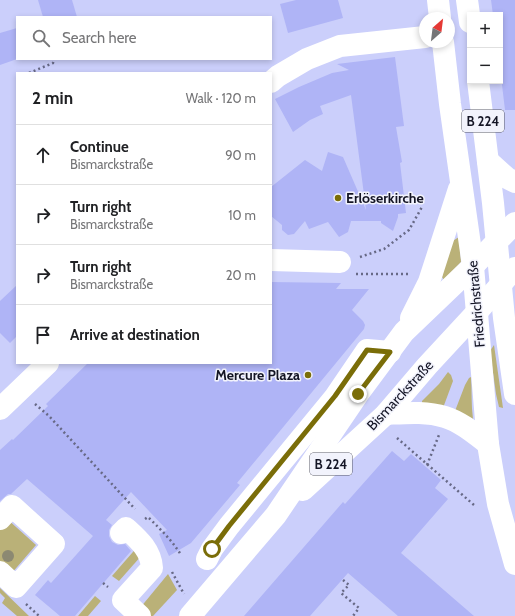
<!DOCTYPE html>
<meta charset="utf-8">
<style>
body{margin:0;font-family:Cabin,sans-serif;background:#f2f2f2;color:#202124}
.controls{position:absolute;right:12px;top:12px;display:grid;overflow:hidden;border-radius:0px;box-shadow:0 2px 6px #0003}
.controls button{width:36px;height:36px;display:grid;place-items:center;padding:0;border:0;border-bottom:1px solid #e0e0e0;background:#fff;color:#202124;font:20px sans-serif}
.compass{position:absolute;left:419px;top:12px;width:36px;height:36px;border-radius:50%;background:#fff;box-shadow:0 2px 6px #0003;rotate:28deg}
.stop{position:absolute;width:12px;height:12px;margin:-9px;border:3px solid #7a6d08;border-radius:50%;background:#fff}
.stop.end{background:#7a6d08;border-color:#fff;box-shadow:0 1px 4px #0008}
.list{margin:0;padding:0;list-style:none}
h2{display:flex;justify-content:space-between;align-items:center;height:52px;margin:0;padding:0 16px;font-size:17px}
h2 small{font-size:13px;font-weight:400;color:#757577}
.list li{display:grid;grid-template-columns:26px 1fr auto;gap:12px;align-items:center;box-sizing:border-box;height:60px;padding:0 16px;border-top:1px solid #e0e0e0}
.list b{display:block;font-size:15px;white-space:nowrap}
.list p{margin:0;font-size:13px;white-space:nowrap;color:#757577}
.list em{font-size:13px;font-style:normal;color:#757577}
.icon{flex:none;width:22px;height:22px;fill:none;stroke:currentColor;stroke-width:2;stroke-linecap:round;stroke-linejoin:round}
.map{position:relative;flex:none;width:515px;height:616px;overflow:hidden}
.search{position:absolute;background:#fff;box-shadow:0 2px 6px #0003;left:16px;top:16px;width:256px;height:44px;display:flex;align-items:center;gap:10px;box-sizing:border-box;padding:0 14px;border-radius:0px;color:#757577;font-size:15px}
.panel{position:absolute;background:#fff;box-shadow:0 2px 6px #0003;left:16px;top:72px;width:256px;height:292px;border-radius:0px}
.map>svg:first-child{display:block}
</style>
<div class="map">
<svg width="515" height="616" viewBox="0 0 515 616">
<rect width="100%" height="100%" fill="#cbcffb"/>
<g fill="#bab178">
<polygon points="459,237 461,262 444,280 442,277 451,242"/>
<polygon points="494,345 503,408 499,407 496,394 490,351"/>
<polygon points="448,372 451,375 453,381 443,408 422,403 422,401 439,384"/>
<path d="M471,377C472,391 471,405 473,419L455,411L465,385L469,378Z"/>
<polygon points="6,518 36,545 11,574 0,565 0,525"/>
<polygon points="139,545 142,555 119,581 112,576"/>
<polygon points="168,574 177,590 153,616 149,616 140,608"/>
<polygon points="0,588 29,616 17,616 2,603 5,598 0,593"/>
<polygon points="95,596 101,601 88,616 78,616"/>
</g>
<g fill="#afb4f6">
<polygon points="38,0 72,0 77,17 43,17"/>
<polygon points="296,0 338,0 343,18 288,33 280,4"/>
<polygon points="491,0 515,0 515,110 505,110 500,68 500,15 493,15"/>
<polygon points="17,28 17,59 0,65 0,33"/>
<polygon points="395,57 404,126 396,127 402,162 400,163 406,213 398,214 398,217 393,231 381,223 381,221 351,221 348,232 339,237 328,222 309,229 305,221 294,234 288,235 282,230 282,225 271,216 271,187 305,160 322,171 328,152 343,157 366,210 351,95 320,106 323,114 310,120 293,132 275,99 299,87 332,73 349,70 337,64"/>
<polygon points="271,282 341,283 336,289 369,289 352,310 363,321 365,325 364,329 237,483 240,485 191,543 169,556 159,534 167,530 131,492 106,520 112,525 109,530 109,536 112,542 118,545 125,544 131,551 75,616 60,616 35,595 48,580 51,583 93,536 27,479 11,494 8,494 0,501 0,450 12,439 13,440 48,406 46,404 88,363 271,363"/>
<polygon points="17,285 17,336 10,343 0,333 0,301"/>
<polygon points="392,451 404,461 411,454 441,480 435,488 448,499 401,553 474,616 398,616 348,573 310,616 244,616 343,502 345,504"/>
</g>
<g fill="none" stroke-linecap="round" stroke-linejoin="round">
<g stroke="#676986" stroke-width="2.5" stroke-dasharray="2 3" stroke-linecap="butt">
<polyline points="29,73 53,63 54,59"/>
<polyline points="360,257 384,249 409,230 422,207"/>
<polyline points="356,274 411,274"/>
<polyline points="35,404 49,416 135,509"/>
<polyline points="397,438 474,505"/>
<polyline points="427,465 439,435"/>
<path d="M145,519L148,517C160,529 172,540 181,555"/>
<polyline points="172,572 184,594"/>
<polyline points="343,580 349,585 341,593 359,608 353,616"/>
<polyline points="103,583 108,587"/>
<polyline points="26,604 39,616"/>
</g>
<g stroke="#fff" stroke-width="22">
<polyline points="271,82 278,76 307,59 340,46 425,37"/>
<polyline points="271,260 340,262"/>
<polyline points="0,409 48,363"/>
<polyline points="0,519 12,506 54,544 16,587 0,572"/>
<path d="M121,533L126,528C138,539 151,550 152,568L123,600L140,616"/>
<polyline points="207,559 212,549 229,526 335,397 367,350 390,352"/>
</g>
<g stroke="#fff" stroke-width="22">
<polyline points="438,0 440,18"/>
<polyline points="467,0 470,22"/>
<polyline points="443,42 450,104 473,266 488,444 498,504 515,564"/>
<polyline points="478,81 493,203 504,318 515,394"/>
<polyline points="488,161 507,178 515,182"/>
<polyline points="411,318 429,282 459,189"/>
<path d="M386,414C406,413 426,411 445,417C461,422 475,434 488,444"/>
<polyline points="303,490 386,414 427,366 477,312 515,268"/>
<polyline points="190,616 276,515 358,394 404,332 473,266 515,223"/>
</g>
</g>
<circle fill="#8c8972" cx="8" cy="556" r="6"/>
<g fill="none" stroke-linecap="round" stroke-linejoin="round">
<polyline stroke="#7a6d08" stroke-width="5" points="212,549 229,526 335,396 367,350 390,352 358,394"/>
</g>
<g fill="#7a6d08" stroke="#f2f3fc" stroke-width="1.5">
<circle cx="338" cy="198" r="4"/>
<circle cx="308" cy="375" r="4"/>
</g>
<g text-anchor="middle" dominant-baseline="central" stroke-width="3" stroke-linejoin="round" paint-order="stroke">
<g fill="#f2f3fc" stroke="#575866" stroke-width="1">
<rect x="462" y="110" width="42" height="22" rx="3"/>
<rect x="310" y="453" width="42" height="22" rx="3"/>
</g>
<g font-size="13" font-weight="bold" fill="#141525">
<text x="483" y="121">B 224</text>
<text x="331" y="464">B 224</text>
</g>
<g font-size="14" font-weight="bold" fill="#141525" stroke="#f2f3fc" text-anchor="start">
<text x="346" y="198">Erlöserkirche</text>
<text x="300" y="375" text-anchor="end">Mercure Plaza</text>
</g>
<g font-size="14" fill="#141525" stroke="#f2f3fc">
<text transform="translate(476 304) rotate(-95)">Friedrichstraße</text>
<text transform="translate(400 395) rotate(-47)">Bismarckstraße</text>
</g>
</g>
</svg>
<div class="controls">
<button>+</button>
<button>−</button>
</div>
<svg class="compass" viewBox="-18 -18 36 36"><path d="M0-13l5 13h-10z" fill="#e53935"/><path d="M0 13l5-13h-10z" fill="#757577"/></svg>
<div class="stop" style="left:212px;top:549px"></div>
<div class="stop end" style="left:358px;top:394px"></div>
<div class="search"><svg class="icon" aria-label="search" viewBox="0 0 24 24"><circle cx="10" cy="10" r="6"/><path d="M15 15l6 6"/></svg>Search here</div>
<section class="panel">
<h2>2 min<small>Walk · 120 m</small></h2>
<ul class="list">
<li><svg class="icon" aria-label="ahead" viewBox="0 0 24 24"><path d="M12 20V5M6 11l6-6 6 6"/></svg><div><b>Continue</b><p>Bismarckstraße</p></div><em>90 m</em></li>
<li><svg class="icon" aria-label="right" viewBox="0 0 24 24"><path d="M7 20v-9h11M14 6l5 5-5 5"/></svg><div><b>Turn right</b><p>Bismarckstraße</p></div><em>10 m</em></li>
<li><svg class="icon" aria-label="right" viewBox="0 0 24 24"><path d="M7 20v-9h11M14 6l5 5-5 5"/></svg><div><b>Turn right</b><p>Bismarckstraße</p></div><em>20 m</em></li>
<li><svg class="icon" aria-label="arrive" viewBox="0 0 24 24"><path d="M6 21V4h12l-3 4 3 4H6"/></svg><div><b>Arrive at destination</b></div></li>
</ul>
</section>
</div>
